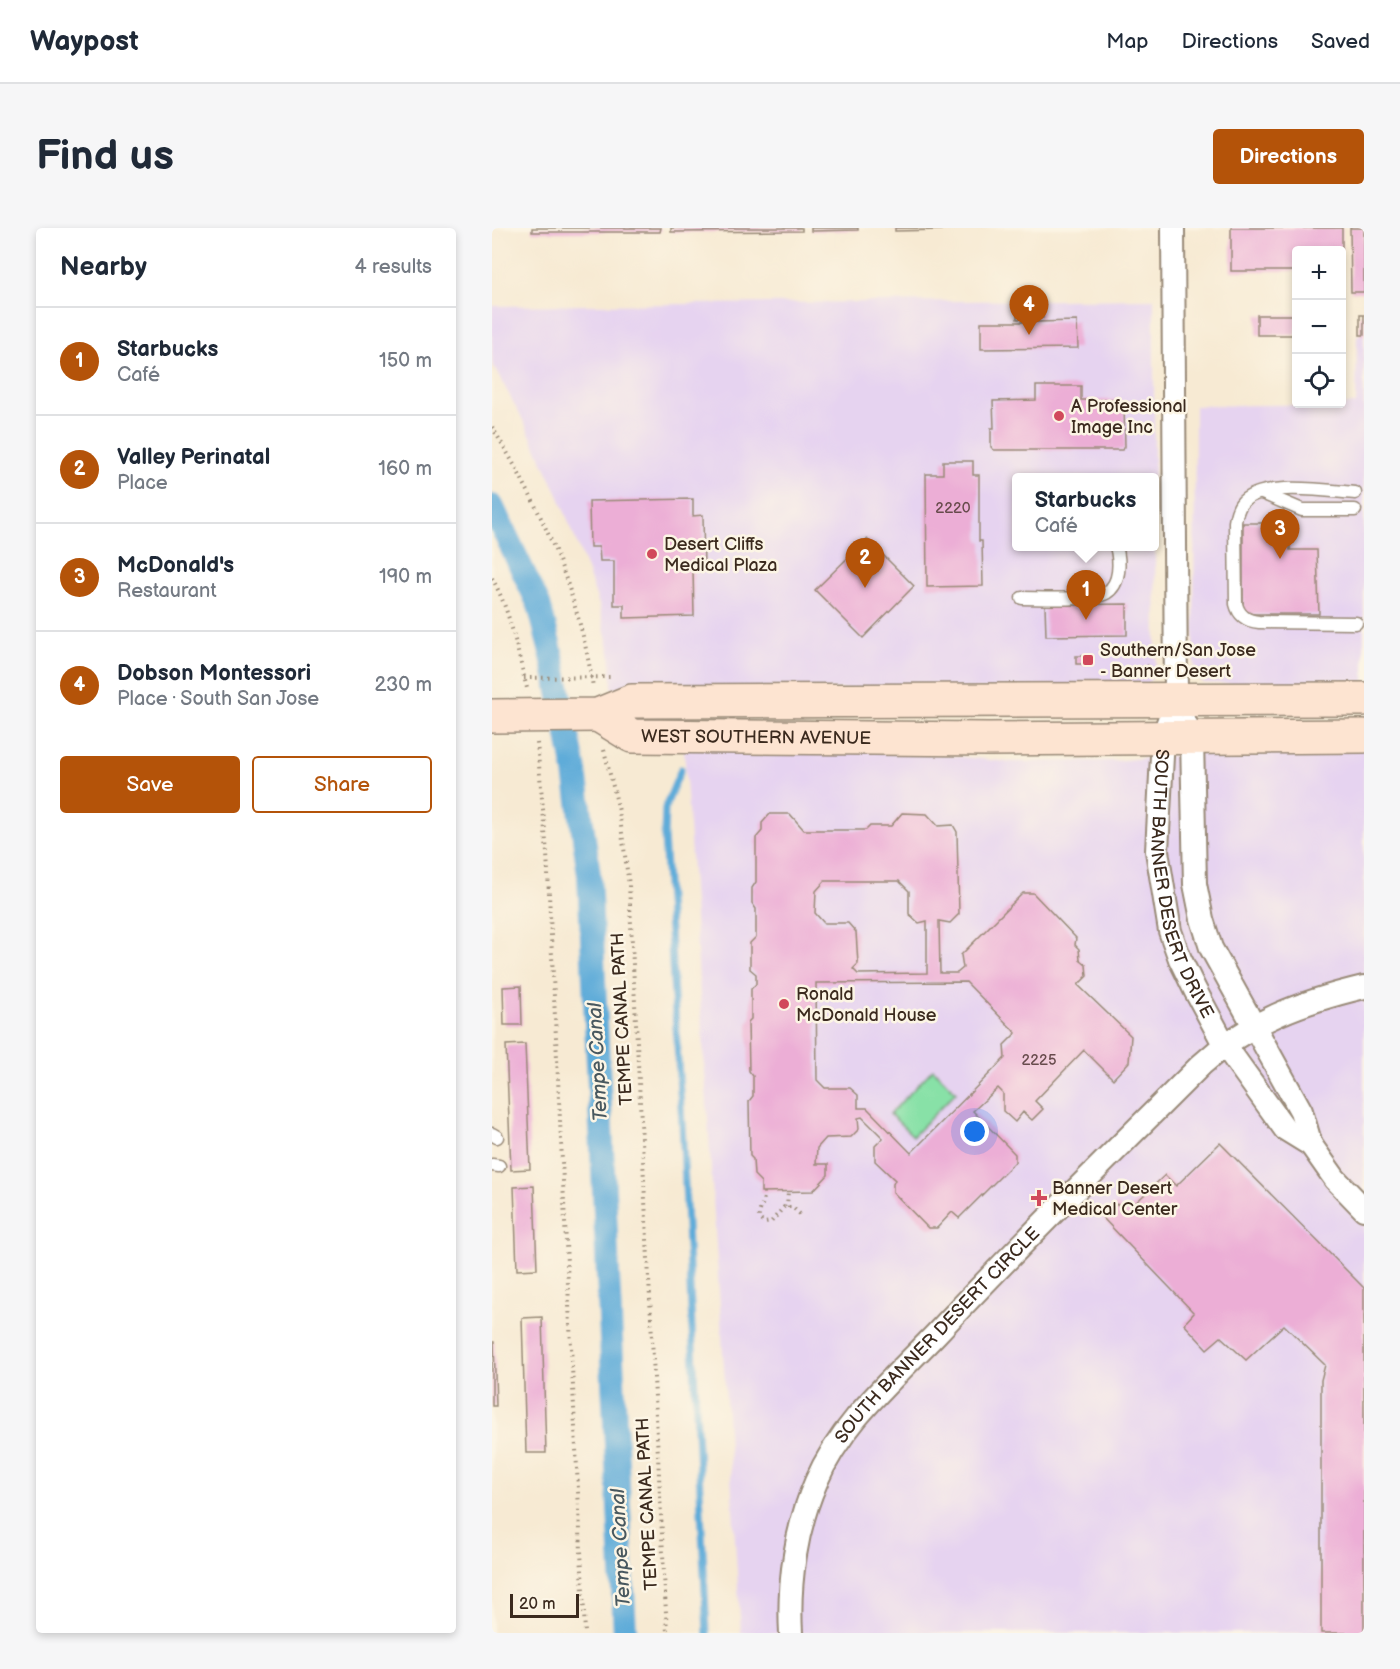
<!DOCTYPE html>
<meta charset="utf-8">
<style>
body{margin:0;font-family:"Balsamiq Sans",sans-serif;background:#f6f6f7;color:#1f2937}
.controls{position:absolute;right:18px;top:18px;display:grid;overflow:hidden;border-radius:6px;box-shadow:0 3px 9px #0003}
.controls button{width:54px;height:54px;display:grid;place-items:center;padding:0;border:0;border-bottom:2px solid #e0e1e3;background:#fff;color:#1f2937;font:30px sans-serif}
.scale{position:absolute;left:18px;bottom:15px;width:69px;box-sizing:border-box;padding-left:6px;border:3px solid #3b2a1e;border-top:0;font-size:16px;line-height:21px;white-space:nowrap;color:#3b2a1e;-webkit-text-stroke:4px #fcf5e5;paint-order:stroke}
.you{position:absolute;left:483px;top:904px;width:21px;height:21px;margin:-15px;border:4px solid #fff;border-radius:50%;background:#1a73e8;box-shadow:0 0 0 9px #1a73e833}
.badge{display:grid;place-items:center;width:39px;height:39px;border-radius:50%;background:#b45309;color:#fff;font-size:20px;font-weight:700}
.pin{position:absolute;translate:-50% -50px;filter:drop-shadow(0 2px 3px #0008)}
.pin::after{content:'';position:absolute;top:32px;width:21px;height:18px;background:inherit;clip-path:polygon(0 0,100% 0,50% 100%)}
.popup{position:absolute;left:520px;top:245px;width:147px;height:78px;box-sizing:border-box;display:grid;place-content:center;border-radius:6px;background:#fff;filter:drop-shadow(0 2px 4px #0005);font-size:20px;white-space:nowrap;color:#747a83}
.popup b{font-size:22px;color:#1f2937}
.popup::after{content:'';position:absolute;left:50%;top:100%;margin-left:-12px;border:12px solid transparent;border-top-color:#fff}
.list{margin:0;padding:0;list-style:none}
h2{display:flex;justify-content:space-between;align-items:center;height:78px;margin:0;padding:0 24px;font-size:26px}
h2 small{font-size:20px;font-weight:400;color:#747a83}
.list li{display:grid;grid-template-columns:39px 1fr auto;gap:18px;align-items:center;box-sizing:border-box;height:108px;padding:0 24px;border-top:2px solid #e0e1e3}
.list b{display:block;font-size:22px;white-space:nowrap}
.list p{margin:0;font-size:20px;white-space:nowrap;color:#747a83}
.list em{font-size:20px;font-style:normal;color:#747a83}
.actions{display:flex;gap:12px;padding:18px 24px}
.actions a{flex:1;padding:14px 0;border:2px solid #b45309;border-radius:6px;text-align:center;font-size:21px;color:#b45309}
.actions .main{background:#b45309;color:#fff}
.icon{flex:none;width:33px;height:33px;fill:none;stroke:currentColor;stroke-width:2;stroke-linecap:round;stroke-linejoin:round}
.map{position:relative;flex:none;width:872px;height:1405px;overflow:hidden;border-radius:6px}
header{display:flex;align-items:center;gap:36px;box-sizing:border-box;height:84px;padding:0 30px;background:#fff;border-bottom:2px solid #e0e1e3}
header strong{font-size:28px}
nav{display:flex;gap:33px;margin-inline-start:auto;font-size:21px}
.intro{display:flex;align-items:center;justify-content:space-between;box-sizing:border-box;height:144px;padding:0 36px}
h1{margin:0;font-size:42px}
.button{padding:15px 27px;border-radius:6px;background:#b45309;color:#fff;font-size:21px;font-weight:700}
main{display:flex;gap:36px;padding:0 36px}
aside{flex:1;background:#fff;border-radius:6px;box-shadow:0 3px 9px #0003}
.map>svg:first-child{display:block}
</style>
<header>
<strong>Waypost</strong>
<nav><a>Map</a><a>Directions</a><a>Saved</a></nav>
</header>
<div class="intro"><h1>Find us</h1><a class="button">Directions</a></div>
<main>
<aside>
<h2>Nearby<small>4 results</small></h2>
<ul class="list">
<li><span class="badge">1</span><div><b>Starbucks</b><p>Café</p></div><em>150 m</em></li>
<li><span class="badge">2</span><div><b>Valley Perinatal</b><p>Place</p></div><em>160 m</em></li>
<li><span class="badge">3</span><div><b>McDonald's</b><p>Restaurant</p></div><em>190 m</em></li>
<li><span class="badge">4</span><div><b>Dobson Montessori</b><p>Place · South San Jose</p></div><em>230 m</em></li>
</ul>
<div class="actions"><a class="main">Save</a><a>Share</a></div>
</aside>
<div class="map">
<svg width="872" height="1405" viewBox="0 0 872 1405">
<rect width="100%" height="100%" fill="#fcf5e5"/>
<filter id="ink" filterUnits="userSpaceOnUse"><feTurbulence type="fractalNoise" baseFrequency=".0167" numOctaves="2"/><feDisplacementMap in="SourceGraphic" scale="12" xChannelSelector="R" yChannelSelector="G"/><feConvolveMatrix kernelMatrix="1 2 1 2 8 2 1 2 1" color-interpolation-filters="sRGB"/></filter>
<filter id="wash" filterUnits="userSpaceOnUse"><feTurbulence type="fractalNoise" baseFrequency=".008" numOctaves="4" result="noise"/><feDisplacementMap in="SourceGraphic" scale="24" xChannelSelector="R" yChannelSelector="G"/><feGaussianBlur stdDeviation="1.35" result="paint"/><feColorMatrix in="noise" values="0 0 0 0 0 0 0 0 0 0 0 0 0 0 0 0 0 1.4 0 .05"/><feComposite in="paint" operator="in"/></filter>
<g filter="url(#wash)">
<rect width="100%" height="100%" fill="#f7ead3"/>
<g fill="#e6d3f0">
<polygon points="662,71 662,249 525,249 525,318 663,319 664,435 661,448 655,456 495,461 120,461 118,425 107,377 93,336 65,264 32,194 0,135 0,78"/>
<polygon points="865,107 872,107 872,459 711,455 703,444 702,430 703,178 864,176"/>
<polygon points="192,519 398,521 516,534 621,533 752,521 872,520 872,1405 249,1405"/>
</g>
<polygon fill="#88e1a7" stroke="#628662" stroke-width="1.5" points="441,841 464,864 421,908 398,886"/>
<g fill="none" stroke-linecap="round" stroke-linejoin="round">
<polyline stroke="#5facd9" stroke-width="7" points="189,541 173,580 172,608 190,895 215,1405"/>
<polyline stroke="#5facd9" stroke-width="24" points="0,278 47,377 60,428 83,543 97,647 133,1405"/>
</g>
<g id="blocks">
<g fill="#ecaed6" fill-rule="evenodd">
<polygon points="40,0 169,0 168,4 40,4"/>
<polygon points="179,0 310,0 310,3 179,4"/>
<polygon points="319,0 366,0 366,2 319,3"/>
<polygon points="403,0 449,0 449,2 403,3"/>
<polygon points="739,0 850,0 850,22 804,22 804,43 739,43"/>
<polygon points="858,0 872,0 872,64 859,64"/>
<polygon points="530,81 545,81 545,83 551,83 551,90 545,90 545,94 585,93 586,120 489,121 489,94 531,94 531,91 525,91 525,83 530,83"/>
<rect x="765" y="87" width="39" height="20"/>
<rect x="868" y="87" width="4" height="20"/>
<polygon points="544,158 589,158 589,172 628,172 632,177 633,219 630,222 502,222 499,219 499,200 502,200 501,173 544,172"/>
<polygon points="451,233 481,233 481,247 487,247 487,313 490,313 491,358 435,359 434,246 451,246"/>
<polygon points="201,271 201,288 211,287 212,341 201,341 202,388 132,390 132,377 122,377 122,333 108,333 107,319 98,319 97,273"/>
<polygon points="751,295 798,295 798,322 825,322 827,386 751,386"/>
<polygon points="375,311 422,358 371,410 323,362"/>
<polygon points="635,376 635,407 554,408 553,377"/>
<rect x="584" y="428" width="17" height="8"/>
<path d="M410,585L435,586L446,598L461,597L465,604L467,686L458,695L447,693L448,745H465L471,740L469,727L531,665H541L584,710L583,717L587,721L588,732L594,737L595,748L586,757L639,808L637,834L621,851L592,822L543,873L551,881L540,892L531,884L523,894L511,883V865L506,860L481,883L523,926V934L467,990L460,984L445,1000H436L401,964V956L403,952L383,933V918L391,910L370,889L366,890L367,901L359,909L334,910L325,920L324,936H336V947L321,963L269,964V954L262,947L261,931L258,928L257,873L261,868V848L257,843L256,794L259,791V761L264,756V746L258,741V715L264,709V681L260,675V660L264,654V610L270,603V595L278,586H298L312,602H374L378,598H399ZM333,653H407L417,663V686L427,695L435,693V745L366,746L361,741L366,736L364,704L356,695H332L323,685L324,663ZM474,754L524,805L512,817L513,830L419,925L375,880H366V867L358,860H333L325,852L324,755Z"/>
<polygon points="29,758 30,797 12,797 11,759"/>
<polygon points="33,816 38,941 19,942 14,817"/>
<polygon points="728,915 872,1060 872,1405 829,1405 829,1152 833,1137 792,1097 754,1132 729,1109 715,1121 692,1096 702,1085 611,990 625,976 633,985 673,947 684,958"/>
<polygon points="42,958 45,1041 25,1042 22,959"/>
<polygon points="50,1089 54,1225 34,1225 30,1090"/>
<polygon points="0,1114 2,1114 4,1178 0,1178"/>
</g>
</g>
</g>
<g filter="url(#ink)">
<use href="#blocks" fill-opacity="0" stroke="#998a78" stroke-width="1.5"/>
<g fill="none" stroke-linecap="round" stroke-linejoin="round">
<defs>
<g id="lane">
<polyline points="770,265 810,282 863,282"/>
<path d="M863,265C836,263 767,252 749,276C745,282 744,287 743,294L744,376C747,388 755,393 767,394L864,395"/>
<path d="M530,370C549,370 599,373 614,365C629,356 628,333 624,318"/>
<polyline points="0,906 5,909"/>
<polyline points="0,937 7,938"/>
</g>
<g id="street">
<path id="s1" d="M681,0L684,472L671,509L665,623L678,703L688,731L703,762L732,816L793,901L819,917"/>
<polyline points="695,498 700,509 703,656 710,691 719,720 809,883 819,917 843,951 872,981"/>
<path id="s2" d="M299,1405C296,1354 304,1300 324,1254C349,1195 401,1151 444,1106C530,1014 620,926 709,837C757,793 809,774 872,759"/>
</g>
<g id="secondary">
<path id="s3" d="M106,487L140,508L496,511L872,508"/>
<polyline points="0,488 106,487 140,473 872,471"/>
</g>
</defs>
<use href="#lane" stroke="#998a78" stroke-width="15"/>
<use href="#street" stroke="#998a78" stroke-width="26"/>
<use href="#secondary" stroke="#998a78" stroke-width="36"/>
<g stroke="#998a78" stroke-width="4" stroke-dasharray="1.5 4.5" stroke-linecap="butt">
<path d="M0,199C49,279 87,365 101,459"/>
<path d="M0,350C19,384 25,423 35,460"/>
<polyline points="709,437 725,443"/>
<polyline points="644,442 660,437"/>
<polyline points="32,450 121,449"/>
<polyline points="45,515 55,625 93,1405"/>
<polyline points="112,522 127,583 137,657 175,1405"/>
<path d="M272,964C273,976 266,981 267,991L272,995L279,994L292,979H300L309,987"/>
<polyline points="295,979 296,963"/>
</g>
<use href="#lane" stroke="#fff" stroke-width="12"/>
<use href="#street" stroke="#fff" stroke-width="22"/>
<use href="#secondary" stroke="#fde4d1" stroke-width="33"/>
</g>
</g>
<g fill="#d1495b" stroke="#fcf5e5" stroke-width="2">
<circle cx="567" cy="188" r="6"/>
<circle cx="160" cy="326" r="6"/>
<rect x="590" y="426" width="12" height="12" rx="3"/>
<circle cx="292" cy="776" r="6"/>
<path d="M544 961h6v6h6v6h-6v6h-6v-6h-6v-6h6z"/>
</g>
<g text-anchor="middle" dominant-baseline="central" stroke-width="5" stroke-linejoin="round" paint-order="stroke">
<g font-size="15" fill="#674b4c">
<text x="461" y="280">2220</text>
<text x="547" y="832">2225</text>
</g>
<g font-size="18" fill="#3b2a1e" stroke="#fcf5e5" text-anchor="start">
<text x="579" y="178">A Professional<tspan x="579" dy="21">Image Inc</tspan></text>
<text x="172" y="316">Desert Cliffs<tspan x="172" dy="21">Medical Plaza</tspan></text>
<text x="608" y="422">Southern/San Jose<tspan x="608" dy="21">- Banner Desert</tspan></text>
<text x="304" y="766">Ronald<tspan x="304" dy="21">McDonald House</tspan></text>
<text x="560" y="960">Banner Desert<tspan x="560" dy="21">Medical Center</tspan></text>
</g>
<g font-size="18" fill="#3b2a1e" stroke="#fcf5e5">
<text stroke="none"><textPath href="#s3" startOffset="164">WEST SOUTHERN AVENUE</textPath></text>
<text stroke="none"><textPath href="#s1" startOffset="662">SOUTH BANNER DESERT DRIVE</textPath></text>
<text transform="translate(130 791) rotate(-93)">TEMPE CANAL PATH</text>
<text stroke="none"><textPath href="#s2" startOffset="346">SOUTH BANNER DESERT CIRCLE</textPath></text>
<text transform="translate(155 1276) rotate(-93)">TEMPE CANAL PATH</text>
</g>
<g font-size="20" font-style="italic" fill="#48585f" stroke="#fcf5e5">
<text transform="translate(106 834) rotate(-93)">Tempe Canal</text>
<text transform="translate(129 1320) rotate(-93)">Tempe Canal</text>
</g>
</g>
</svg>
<div class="controls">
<button>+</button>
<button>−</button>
<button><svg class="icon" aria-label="locate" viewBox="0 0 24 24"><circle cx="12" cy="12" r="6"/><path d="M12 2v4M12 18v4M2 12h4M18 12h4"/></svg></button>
</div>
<div class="scale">20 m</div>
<div class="you"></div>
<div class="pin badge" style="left:594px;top:392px">1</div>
<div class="popup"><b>Starbucks</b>Café</div>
<div class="pin badge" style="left:373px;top:360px">2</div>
<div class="pin badge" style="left:788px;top:331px">3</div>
<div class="pin badge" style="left:537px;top:107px">4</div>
</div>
</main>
